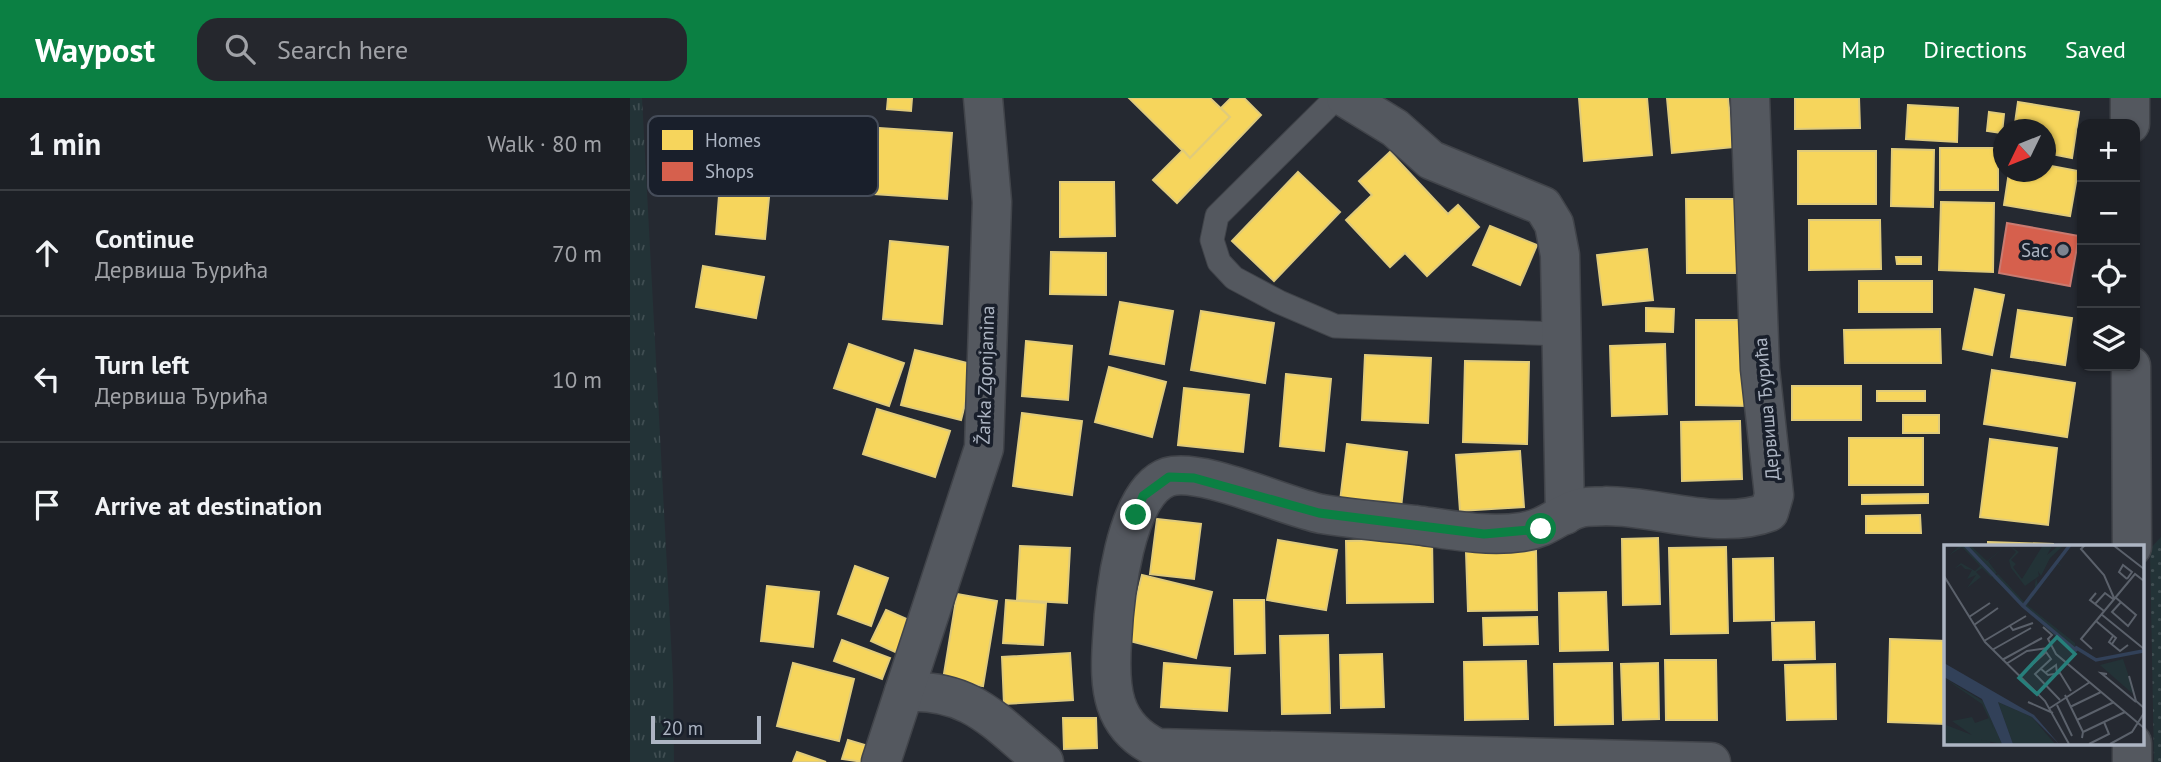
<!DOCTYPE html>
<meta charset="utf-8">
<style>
body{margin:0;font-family:"PT Sans",sans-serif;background:#25272d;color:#f1f3f6}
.controls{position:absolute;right:21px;top:21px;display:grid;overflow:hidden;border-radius:14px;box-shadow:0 2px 5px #0004}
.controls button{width:63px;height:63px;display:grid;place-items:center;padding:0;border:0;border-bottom:2px solid #3a3d42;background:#1c1f25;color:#f1f3f6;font:35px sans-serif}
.compass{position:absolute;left:1363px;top:21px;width:63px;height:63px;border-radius:50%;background:#1c1f25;box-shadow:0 2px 5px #0004;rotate:227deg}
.scale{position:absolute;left:21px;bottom:18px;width:110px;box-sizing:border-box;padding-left:7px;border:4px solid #adb5c3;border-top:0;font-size:19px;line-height:24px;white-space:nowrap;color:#adb5c3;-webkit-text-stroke:5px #191f2b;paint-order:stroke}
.stop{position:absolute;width:21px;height:21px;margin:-16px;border:5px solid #0b8043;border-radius:50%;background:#fff}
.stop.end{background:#0b8043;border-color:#fff;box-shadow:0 2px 7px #0008}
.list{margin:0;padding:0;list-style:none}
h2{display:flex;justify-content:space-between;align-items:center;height:91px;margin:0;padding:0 28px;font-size:30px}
h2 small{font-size:23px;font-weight:400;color:#a0a2a7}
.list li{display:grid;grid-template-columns:46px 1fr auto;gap:21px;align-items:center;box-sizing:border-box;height:126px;padding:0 28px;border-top:2px solid #3a3d42}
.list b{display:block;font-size:26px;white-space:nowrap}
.list p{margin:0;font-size:23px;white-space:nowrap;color:#a0a2a7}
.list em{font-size:23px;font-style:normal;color:#a0a2a7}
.icon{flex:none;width:38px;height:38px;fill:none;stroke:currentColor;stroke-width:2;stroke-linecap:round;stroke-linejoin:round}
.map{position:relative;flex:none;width:1531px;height:664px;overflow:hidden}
header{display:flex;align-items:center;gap:42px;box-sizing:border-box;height:98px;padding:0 35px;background:#0b8043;color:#fff}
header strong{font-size:33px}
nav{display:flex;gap:38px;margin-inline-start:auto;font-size:24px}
.search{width:490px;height:63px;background:#25272d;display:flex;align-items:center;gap:18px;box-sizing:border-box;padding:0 24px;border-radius:21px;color:#a0a2a7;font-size:26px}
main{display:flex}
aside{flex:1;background:#1c1f25}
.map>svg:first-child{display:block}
</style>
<header>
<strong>Waypost</strong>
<div class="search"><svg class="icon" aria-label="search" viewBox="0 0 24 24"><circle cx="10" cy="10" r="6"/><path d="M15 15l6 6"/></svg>Search here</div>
<nav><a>Map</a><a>Directions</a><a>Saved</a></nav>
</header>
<main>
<aside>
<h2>1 min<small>Walk · 80 m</small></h2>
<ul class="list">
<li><svg class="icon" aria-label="ahead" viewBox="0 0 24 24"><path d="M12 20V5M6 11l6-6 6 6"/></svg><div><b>Continue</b><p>Дервиша Ђурића</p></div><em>70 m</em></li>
<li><svg class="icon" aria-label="left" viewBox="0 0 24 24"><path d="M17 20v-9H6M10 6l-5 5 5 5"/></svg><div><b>Turn left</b><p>Дервиша Ђурића</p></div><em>10 m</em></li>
<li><svg class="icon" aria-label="arrive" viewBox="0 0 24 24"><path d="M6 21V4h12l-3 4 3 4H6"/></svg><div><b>Arrive at destination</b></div></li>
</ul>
</aside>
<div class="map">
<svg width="1531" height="664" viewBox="0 0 1531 664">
<defs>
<pattern id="grass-tufts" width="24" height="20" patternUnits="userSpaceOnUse" patternTransform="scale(1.75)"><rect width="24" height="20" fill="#233337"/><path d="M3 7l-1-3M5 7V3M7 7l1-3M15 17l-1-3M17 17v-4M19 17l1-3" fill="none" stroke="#404e52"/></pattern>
<pattern id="park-dots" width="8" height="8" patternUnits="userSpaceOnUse" patternTransform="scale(1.75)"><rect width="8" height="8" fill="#233337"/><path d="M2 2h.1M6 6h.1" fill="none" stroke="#404e52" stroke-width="1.8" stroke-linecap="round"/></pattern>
</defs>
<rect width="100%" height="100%" fill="#252931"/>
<polygon fill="url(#grass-tufts)" points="0,0 12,0 43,582 44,664 0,664"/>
<polygon fill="url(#park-dots)" points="1531,439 1531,664 1524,664 1520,451"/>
<g fill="#f6d55c" stroke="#e0cb7b" stroke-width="2">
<polygon points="258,0 282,0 281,13 257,11"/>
<polygon points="499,0 580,0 600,19 560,60"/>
<polygon points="601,0 614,0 631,17 547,105 523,82 553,52 560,60 600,19 591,10"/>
<polygon points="949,0 1017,0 1022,57 954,63"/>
<polygon points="1037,0 1098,0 1103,49 1042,55"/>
<polygon points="1165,0 1229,0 1230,30 1165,31"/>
<polygon points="1388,4 1449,14 1442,60 1416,55 1416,32 1384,32"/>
<polygon points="1278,7 1328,10 1327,44 1276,41"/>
<polygon points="1359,14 1374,16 1372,35 1357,33"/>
<polygon points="249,30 322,35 317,101 244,96"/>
<rect x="1310" y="50" width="58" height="42"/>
<polygon points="1262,51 1304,52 1303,109 1261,108"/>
<rect x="1168" y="53" width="78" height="53"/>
<polygon points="760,54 818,116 828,107 849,129 797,178 775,155 760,169 716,122 742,97 729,83"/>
<polygon points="1416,67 1448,73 1440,118 1374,107 1379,74 1416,74"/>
<polygon points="668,74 710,114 644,183 602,143"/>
<polygon points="430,84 484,84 485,138 430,139"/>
<polygon points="90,85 140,89 135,141 86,136"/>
<polygon points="1056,101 1115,101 1115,175 1057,175"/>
<polygon points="1311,104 1364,105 1363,174 1309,172"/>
<polygon points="1179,122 1250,122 1251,171 1179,172"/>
<polygon points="860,128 907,147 890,187 843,167"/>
<polygon points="260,143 318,149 312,226 253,221"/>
<polygon points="1017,151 1023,202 973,207 967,157"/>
<polygon points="421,154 476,155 476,197 420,196"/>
<polygon points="1266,159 1291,159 1291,166 1267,166"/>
<polygon points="73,168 134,179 126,220 66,209"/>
<rect x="1229" y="183" width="73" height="31"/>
<polygon points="1345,191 1374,197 1362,257 1333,251"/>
<polygon points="490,204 543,213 534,266 480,256"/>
<polygon points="1016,210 1044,211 1043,234 1016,233"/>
<polygon points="1388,212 1442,220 1435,267 1381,259"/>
<polygon points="571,213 644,225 635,285 561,272"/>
<polygon points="1066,222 1118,222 1119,308 1066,307"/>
<polygon points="1310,231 1311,265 1215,265 1214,232"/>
<polygon points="396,243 442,248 438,302 392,298"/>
<polygon points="219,246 274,265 259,308 204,290"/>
<polygon points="1035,246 1037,316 982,318 980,248"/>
<polygon points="285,252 345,267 331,322 271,307"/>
<polygon points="735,257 801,260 798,325 732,322"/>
<polygon points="835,263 899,264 897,346 833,344"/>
<polygon points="479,269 536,284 522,339 465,324"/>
<polygon points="1362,272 1445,285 1437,339 1354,326"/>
<polygon points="656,276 701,281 694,353 650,348"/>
<rect x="1162" y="288" width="69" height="34"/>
<polygon points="554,290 619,297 613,354 548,347"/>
<rect x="1247" y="293" width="48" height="10"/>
<polygon points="247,311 320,333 305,379 233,356"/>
<polygon points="392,315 452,323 442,397 383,388"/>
<rect x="1273" y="317" width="36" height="18"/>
<polygon points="1110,323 1112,381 1052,383 1051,324"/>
<rect x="1219" y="340" width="74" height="47"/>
<polygon points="1360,341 1427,350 1418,427 1350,419"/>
<polygon points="717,346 777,354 771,410 710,403"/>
<polygon points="890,353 894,409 830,413 826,357"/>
<polygon points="1298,396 1298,405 1232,406 1232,397"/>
<polygon points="1290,417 1291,435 1236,435 1236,418"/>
<polygon points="527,421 571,426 564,481 520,476"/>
<polygon points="1028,440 1030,506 993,507 992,441"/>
<polygon points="802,441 803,504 717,505 716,443"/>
<polygon points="648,442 707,452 696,512 637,502"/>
<polygon points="1358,444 1423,446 1423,449 1358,449"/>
<polygon points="390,448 440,450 437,505 387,502"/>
<polygon points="1096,449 1098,535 1041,536 1039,450"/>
<polygon points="906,453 907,512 838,513 836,454"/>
<polygon points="1143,460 1144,522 1104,523 1103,461"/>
<polygon points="225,468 258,480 241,528 208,516"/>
<polygon points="512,477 582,494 566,560 496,542"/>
<polygon points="137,488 189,494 183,549 131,543"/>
<polygon points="976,494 978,552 930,553 929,495"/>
<polygon points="327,496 367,503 353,588 313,582"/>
<polygon points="376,502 416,505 413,547 373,545"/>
<polygon points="604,502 634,502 635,555 605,556"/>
<polygon points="256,512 288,526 274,558 241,543"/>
<polygon points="907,519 908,546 854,547 853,520"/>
<polygon points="1184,524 1185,561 1143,562 1142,525"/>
<polygon points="698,537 700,615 652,616 650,538"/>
<polygon points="1260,541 1316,543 1315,626 1258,624"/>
<polygon points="212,542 260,560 252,581 204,563"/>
<polygon points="440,555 443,602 374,606 372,559"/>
<polygon points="752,556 754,609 711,610 710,557"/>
<polygon points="1035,562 1086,562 1087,622 1036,622"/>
<polygon points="896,563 898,621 835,622 834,564"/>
<polygon points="163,565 224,581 209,643 147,628"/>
<polygon points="534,565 600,570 597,613 531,609"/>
<polygon points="982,565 983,626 925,627 924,566"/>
<polygon points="1028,565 1029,621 993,622 991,566"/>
<polygon points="1205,566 1206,621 1157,622 1155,567"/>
<polygon points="433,620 466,620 467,650 434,651"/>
<polygon points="218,642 238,648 234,664 212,661"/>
<polygon points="167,654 196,664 163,664"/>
</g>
<polygon fill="#d6604d" stroke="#ca7a70" stroke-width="2" points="1377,125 1449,138 1440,188 1369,175"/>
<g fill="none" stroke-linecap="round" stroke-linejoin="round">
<defs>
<polyline id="service" points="706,0 587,118 582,142 589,164 604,180 649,204 705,228 932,236"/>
<g id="minor">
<polyline points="716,0 765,30 801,62 913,108 924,126 930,157 935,417"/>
<polyline points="1500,0 1500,26"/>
<polyline points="1501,268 1502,449"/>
<path d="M274,594C341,590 366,625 414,664"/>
<polyline points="1502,645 1502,664"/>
<polyline points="251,664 354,350 362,104 353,0"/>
<path d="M1081,664L527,650C481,628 479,590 482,543C484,503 494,394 538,379C572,369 655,409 692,416C723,421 755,424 786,427C821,432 857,439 892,434C919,430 928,416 950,410C957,408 968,409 976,408C1028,408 1089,433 1139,414L1144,397L1130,271L1120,0"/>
</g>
</defs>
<use href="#service" stroke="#41444a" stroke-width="25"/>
<use href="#minor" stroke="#41444a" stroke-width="41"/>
<use href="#service" stroke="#54585f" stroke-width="23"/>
<use href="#minor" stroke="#54585f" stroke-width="38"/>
</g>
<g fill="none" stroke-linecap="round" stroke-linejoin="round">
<polyline stroke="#0b8043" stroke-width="9" points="506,417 513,398 539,379 564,380 689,415 854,436 911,431"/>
</g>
<circle fill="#7d8490" stroke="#191f2b" stroke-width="2.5" cx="1433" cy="152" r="7"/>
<g text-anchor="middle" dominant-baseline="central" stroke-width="7" stroke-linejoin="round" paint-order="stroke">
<g font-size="19" fill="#adb5c3" stroke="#191f2b" text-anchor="end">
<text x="1419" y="152">Sac</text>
</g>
<g font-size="19" fill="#adb5c3" stroke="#191f2b">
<text transform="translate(355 277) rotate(-88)">Žarka Zgonjanina</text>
<text transform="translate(1136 311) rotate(-95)">Дервиша Ђурића</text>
</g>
</g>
<g transform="translate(1314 447)">
<rect width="200" height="200" fill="#252931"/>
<path d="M17,0H26L43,16L63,0L44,16L53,28L47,32L38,23L32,27L37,32L23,43L32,30L23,34L28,25L21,24L17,20L10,24L17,18L31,26L36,21L18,2L4,11ZM65,0L75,7L67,15L72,19L69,22L78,34L99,0L108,1L103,10L115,0H120L106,13L97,31L94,26L95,31L81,41L67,23L65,15L72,7ZM126,0L113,17L118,22L113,19L83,60L131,98L132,111L49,33L54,29L81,58L90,46L92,33L94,40ZM54,157L88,172L111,199H69ZM28,172L31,178L45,173L49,182L46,199H0L2,180L28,190L8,176Z" fill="#233337"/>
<path d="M0,133L39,156L58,199L37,195L49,182L38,159Z" fill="#233337"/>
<path d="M179,114L186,135L189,149L156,120Z" fill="#233337"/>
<path d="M0,118L90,170L115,199L88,172L54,157L69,199H58L38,154L0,132Z" fill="#324159"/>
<path fill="none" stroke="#324159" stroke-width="3.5" d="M21,0L79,61L133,106M80,60L126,0M131,102L152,115L199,106"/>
<path fill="none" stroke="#5b616b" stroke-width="2" d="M141,0L137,4L160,30L170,53M169,0L200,24M0,31L41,97L101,156L125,199M183,34L175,27L179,20L188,27L183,34M152,48L146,55L160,66M171,52L192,70L184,81L168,67L177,57M151,59L161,48L169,54M157,69L200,104M25,72L46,58M152,76L172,93L168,99M30,80L54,63M66,81L69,85L89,78M99,82L108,90L104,94L112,109L200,183M169,91L165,97L176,106L184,100M40,96L82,71M148,104L137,94L191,29L200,36M48,105L87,83M58,115L98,93M62,119L83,106L104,103M96,123L104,130L116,128L127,146M101,128L112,120L113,128M163,129L157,128L192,157M185,131L192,156L200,163M75,132L102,107L107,114L91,129L116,155M121,150L139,187L138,193M84,157L109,168M113,160L128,191M126,162L157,147M106,163L146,137M133,175L170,157M139,187L181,167M145,199L165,189L160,177M166,199L188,187L200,168"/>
<path fill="#277f7b" fill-opacity="0.15" stroke="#277f7b" stroke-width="3.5" d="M113,92L131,109L93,149L75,133Z"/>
<rect width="200" height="200" fill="none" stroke="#adb5c3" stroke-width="3.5"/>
</g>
<rect x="18" y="18" width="230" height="80" rx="10" fill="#191f2b" stroke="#454c59" stroke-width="2"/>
<rect x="32" y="32" width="31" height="20" fill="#f6d55c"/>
<rect x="32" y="64" width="31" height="19" fill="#d6604d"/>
<g font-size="19" fill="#adb5c3">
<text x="75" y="49">Homes</text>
<text x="75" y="80">Shops</text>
</g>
</svg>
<div class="controls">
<button>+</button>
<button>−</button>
<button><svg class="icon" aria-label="locate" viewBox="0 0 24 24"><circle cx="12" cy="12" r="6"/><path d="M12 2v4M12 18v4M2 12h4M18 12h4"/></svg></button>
<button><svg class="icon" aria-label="layers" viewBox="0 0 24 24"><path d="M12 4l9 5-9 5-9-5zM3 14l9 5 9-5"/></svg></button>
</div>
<svg class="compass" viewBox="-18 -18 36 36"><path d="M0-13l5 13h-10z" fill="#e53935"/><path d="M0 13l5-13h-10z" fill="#a0a2a7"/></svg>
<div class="scale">20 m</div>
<div class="stop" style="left:911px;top:431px"></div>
<div class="stop end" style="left:506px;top:417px"></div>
</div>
</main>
